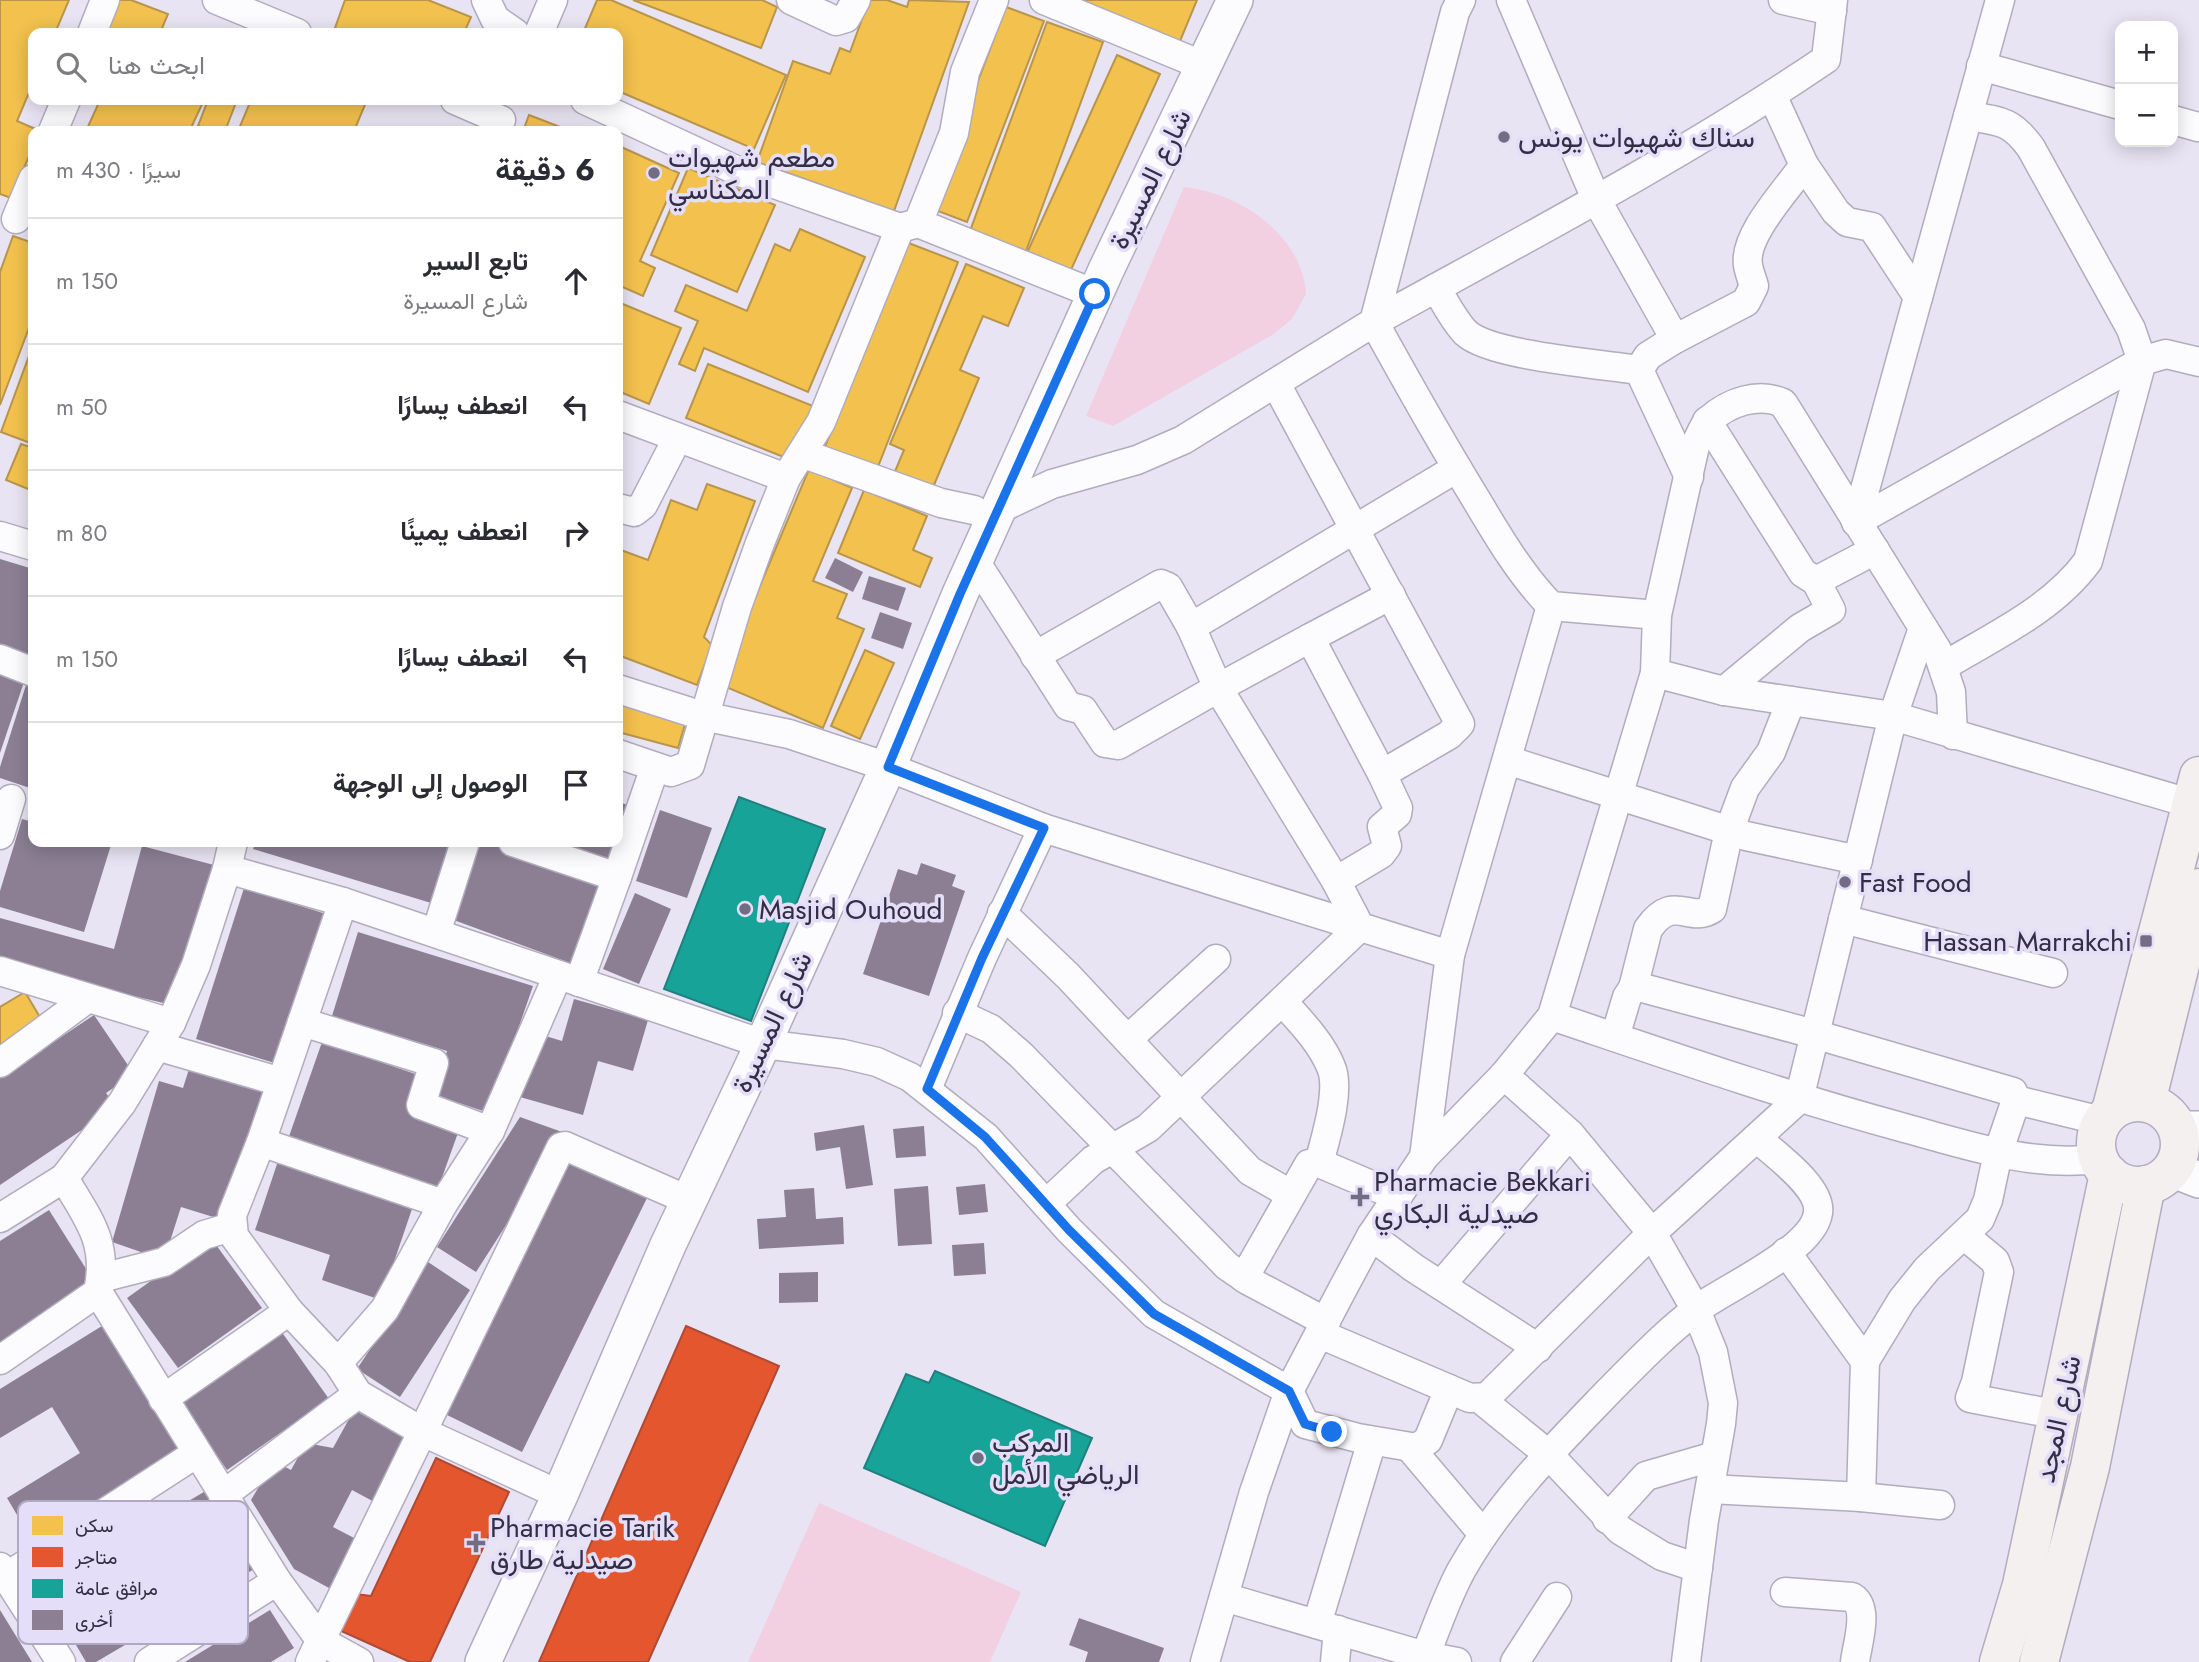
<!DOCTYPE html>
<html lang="ar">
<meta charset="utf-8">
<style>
body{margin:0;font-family:Jost,Vazirmatn,sans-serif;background:#f7f7f7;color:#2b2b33;direction:rtl}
.controls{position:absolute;right:21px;top:21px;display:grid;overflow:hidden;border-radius:14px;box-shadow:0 4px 18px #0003}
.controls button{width:63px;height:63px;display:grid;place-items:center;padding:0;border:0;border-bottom:2px solid #e1e1e2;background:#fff;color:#2b2b33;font:35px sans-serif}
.stop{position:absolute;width:21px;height:21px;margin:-16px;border:5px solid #1a73e8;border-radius:50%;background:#fff}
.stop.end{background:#1a73e8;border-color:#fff;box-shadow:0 2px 7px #0008}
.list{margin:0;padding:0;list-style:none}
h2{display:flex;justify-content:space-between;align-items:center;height:91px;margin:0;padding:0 28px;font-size:30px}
h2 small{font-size:23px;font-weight:400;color:#7c7c81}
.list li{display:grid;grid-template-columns:46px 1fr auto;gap:21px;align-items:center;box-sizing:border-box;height:126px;padding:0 28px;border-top:2px solid #e1e1e2}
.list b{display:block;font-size:26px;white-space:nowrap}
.list p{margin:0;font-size:23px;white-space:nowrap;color:#7c7c81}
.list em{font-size:23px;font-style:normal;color:#7c7c81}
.icon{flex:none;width:38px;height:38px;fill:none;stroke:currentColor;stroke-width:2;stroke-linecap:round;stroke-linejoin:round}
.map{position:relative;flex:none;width:2199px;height:1662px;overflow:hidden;direction:ltr}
.search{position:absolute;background:#fff;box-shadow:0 4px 18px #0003;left:28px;top:28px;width:595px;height:77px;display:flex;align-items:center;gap:18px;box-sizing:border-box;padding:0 24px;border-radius:14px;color:#7c7c81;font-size:26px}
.panel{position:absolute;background:#fff;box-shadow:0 4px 18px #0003;left:28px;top:126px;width:595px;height:721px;border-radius:14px;direction:rtl}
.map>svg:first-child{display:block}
</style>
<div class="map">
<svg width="2199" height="1662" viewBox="0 0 2199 1662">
<rect width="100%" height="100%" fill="#e8e4f3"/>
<g fill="#f2cfe1">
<path d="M1184,187C1239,193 1302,234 1306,294L1292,319L1272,335L1113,426L1086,416Z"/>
<polygon points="819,1503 1021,1592 990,1662 748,1662"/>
</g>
<g fill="#f2c14e" stroke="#b9954c" stroke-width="2">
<polygon points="0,0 69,0 55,33 33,33 33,83 17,121 40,131 33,131 33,147 11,198 0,194"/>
<polygon points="115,0 131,0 168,14 160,33 102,33"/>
<polygon points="345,0 428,0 471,17 464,33 348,33 335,28"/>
<polygon points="597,0 611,0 786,75 754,149 618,91 618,33 583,33"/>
<polygon points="633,0 762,0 777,7 761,48"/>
<polygon points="869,0 887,0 907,7 909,0 969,2 894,211 757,162 793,61 830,74 840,48 850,52"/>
<polygon points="1069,0 1197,0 1178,46"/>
<polygon points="1006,7 1044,21 967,222 930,208"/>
<polygon points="1047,22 1103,42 1026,251 970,231"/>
<polygon points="1117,55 1160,74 1070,272 1027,253"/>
<polygon points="100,100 137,102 204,100 190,130 193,131 86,131"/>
<polygon points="208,100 237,100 225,131 212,131 198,126"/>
<polygon points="251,100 367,100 354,131 238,131"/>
<polygon points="529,115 568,130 568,131 523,131"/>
<polygon points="619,146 679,173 640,261 655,268 643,296 618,285"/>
<polygon points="688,168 775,205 737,292 651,255"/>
<polygon points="800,229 865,257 808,392 704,348 695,371 679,364 698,321 675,311 686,285 747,311 775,244 790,251"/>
<polygon points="13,236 33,243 33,317 0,405 0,272"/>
<polygon points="906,242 958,262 874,477 821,457"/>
<polygon points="966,264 1024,288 1008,326 983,316 960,370 979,378 929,497 891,481 904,450 890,444"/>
<polygon points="618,302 681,328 649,404 618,391"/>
<polygon points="33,345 33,444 1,432"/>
<polygon points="708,364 813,406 791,460 686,418"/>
<polygon points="21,444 33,448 33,491 6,480"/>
<polygon points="809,469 852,488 813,581 847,594 837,618 864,629 823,728 719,684"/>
<polygon points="707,484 755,501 704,637 712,645 697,685 618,655 618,549 648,560 671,500 697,510"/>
<polygon points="864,490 927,516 913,550 932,558 920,587 838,553"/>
<polygon points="865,650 894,663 860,739 831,726"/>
<polygon points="618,694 688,714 678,748 618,732"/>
<polygon points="25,992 44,1024 0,1050 0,1007"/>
</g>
<g fill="#e4572e" stroke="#af4a35" stroke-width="2">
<polygon points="686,1326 779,1366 648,1662 539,1662"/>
<polygon points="436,1458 509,1492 430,1662 410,1662 339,1630 356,1594 371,1596"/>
</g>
<g fill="#17a398" stroke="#20807f" stroke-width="2">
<polygon points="739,797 825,829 751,1021 664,989"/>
<polygon points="935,1371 1092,1438 1045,1546 864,1468 906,1374 929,1383"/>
</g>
<g fill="#8c7f94">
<polygon points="835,558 863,572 853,592 825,578"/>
<polygon points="0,559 33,569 33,658 0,646"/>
<polygon points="869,576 906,588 898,611 862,599"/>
<polygon points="880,612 912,623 903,649 871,638"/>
<polygon points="0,668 26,676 0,753"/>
<polygon points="27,682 33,684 33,789 0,778 0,767"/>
<polygon points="618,802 628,805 618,835"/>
<polygon points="660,810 712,828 687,898 636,881"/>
<polygon points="22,819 33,822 33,842 98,842 111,845 84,932 0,907 0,891"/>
<polygon points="256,842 461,842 441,906 253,849"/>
<polygon points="480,842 492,842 609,885 578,966 451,919"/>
<polygon points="546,842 616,842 609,863"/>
<polygon points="142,846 214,865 172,1005 0,965 0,918 114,949"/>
<polygon points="921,863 956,875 952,886 965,891 929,996 863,974 898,869 917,875"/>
<polygon points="244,888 326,914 278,1064 196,1039"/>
<polygon points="635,893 671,909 639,984 603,969"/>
<polygon points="358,932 533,986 489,1113 435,1095 447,1051 332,1016"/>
<polygon points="574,999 648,1020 633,1071 598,1061 583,1115 520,1097 539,1034 562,1041"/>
<polygon points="94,1015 134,1074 106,1093 116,1107 0,1185 0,1078"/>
<polygon points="322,1042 424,1077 459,1130 435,1197 286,1145"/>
<polygon points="189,1069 263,1092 223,1220 181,1207 164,1260 112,1242 159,1081 183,1088"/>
<polygon points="520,1117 565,1133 476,1272 437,1247"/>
<polygon points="864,1125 873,1185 846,1189 840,1147 816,1151 814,1133"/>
<polygon points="924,1126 926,1156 896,1158 893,1129"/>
<polygon points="566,1156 648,1196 522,1452 441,1412"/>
<polygon points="278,1161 413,1206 381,1300 322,1280 330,1255 255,1230"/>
<polygon points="985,1184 988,1212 959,1215 956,1187"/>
<polygon points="928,1186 932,1244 898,1246 894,1189"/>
<polygon points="814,1188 816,1219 843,1217 844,1244 759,1249 757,1219 786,1217 784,1190"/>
<polygon points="49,1210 95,1283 0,1343 0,1241"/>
<polygon points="211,1238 262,1308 178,1368 127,1298"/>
<polygon points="984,1243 986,1274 954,1276 952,1245"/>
<polygon points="428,1262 470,1290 400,1397 357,1369"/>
<polygon points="818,1272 818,1302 779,1303 779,1273"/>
<polygon points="110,1321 191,1452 36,1547 7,1498 80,1453 52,1407 0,1438 0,1389"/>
<polygon points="281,1331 329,1399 227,1470 180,1402"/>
<polygon points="354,1410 412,1441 378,1504 352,1490 333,1527 356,1539 329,1588 294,1569 251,1500 274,1461 291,1470 306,1443 333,1448"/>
<polygon points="209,1489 256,1568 96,1662 86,1662 42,1587"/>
<polygon points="0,1610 32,1662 0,1662"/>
<polygon points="270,1610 294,1648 271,1662 185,1662"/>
<polygon points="1079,1618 1164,1648 1159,1662 1085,1662 1088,1652 1069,1645"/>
</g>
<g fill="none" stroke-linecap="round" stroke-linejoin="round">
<defs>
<g id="minor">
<polyline points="217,0 297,33"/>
<polyline points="486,0 495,19 515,33"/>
<polyline points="791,0 836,21 846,18 856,0"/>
<polyline points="1044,0 1204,66"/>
<polyline points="1511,0 1596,199 1675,339 1648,356 1639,370 1689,477"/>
<polyline points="1783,0 1832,11"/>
<polyline points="92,33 105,0"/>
<polyline points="539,33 553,0"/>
<polyline points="1981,66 2120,105"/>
<polyline points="455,100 501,120"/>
<polyline points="585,100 740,172 900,228"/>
<polyline points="2173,120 2198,127"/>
<polyline points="53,131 66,100"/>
<polyline points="1804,165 1836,212 1847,222 1872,227 1918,297"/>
<polyline points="16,219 33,179"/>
<polyline points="918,223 1095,294"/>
<path d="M1436,288C1445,302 1454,321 1466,333C1491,356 1601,364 1639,370"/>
<path d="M1675,339L1746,302L1754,286C1752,279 1749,272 1748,265C1743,235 1788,189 1804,165L1772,95"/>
<polyline points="618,415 786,478"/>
<polyline points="1707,421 1803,573 1816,581 1875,550"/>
<polyline points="804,454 941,503 974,510"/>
<polyline points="618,508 634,512 643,505 677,439"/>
<polyline points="999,509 1052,484 1137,460 1183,440 1374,322 1455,12 1461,0"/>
<polyline points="1856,522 2000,0"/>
<polyline points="1856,522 2142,361 2166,354 2199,362"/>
<polyline points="0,536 33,546"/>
<polyline points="975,561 1068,706 1083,710 1105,743 1118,745 1218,688 1336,881"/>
<path d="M1657,615L1551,606C1521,575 1499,538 1477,501C1441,442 1407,382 1374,322C1526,238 1682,157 1826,59L1833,0"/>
<polyline points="1310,638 1218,688 1191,627 1457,468"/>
<polyline points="1035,656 1161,584 1168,587 1191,627"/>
<polyline points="0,659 33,672"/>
<path d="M1944,666C1994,636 2053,609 2088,561L2142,361L2131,329L2031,148C2011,120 1999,121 1968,116"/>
<polyline points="618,689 703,716 789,734 888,767 1043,828 1450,955"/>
<polyline points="1724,691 1800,628 1831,610 1816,581"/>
<path d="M1953,735L1951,692L1937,650L1783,403C1758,392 1729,402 1709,420C1703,426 1699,438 1695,446L1657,615L1655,673L1724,691L1893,716L2199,806"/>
<polyline points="618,754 671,772 690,765 737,607 760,543 786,478 821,422 900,228 918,223 954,133 965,72 994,0"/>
<polyline points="1507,760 1746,836 1858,860"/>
<polyline points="1382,774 1310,638 1391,595"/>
<polyline points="0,835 11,799"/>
<polyline points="513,842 617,877 655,767"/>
<polyline points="227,869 343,902 763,1044 843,1054 877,1062 910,1077 986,1137 1069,1230 1154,1314 1289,1391 1305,1424 1358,1438 1417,1448 1428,1440 1449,1389"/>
<polyline points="343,902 261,1142 232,1215 234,1236 289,1311 338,1363 358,1394 423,1432 560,1495"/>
<polyline points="1002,913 1068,976 1250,1171 1290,1194"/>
<polyline points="1843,919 2053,973"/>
<polyline points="436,933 465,842"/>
<polyline points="0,971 171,1023"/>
<polyline points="579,982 617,877"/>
<path d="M1633,988L1648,929C1674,892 1688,924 1712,909L1729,831L1745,788L1771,752L1791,701"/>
<path d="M1283,1002C1300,1021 1321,1042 1331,1067C1341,1090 1325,1140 1319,1163"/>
<polyline points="957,1013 991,1029 1021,1055 1227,1266 1249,1281 1326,1322"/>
<path d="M1552,1016C1668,1055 1783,1095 1901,1127C1967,1145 2029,1167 2098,1159"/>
<polyline points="302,1022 434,1063 421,1105 490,1131"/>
<polyline points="1615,1037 1627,997 1633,988 1639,987 1814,1034 2013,1092 2016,1100 1998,1153 1988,1200 1980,1219 1927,1269 1902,1300 1865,1361"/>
<polyline points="1128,1039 1216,959"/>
<polyline points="157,1046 281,1082"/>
<polyline points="0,1063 88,998"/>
<polyline points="1504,1075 1570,1134 1652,1233 1696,1310 1713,1352 1723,1403 1721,1424 1704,1520 1686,1662"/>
<polyline points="927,1089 982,958 1043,828"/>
<polyline points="2016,1100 2102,1121"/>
<polyline points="261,1142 443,1204"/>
<polyline points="1424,1157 1450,955 1551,606"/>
<path d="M64,1178C88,1219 109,1242 98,1292L277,1581L321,1641L359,1662"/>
<polyline points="1046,1204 1093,1160 1148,1128 1360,927 1336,881 1381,854 1387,846 1382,827 1397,814 1398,808 1382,774 1449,735 1460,724 1276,384"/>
<polyline points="0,1218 64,1178 122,1103 171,1023 196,965 227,869 233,842"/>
<polyline points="1371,1236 1414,1268 1538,1348"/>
<polyline points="1965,1236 1995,1261 1999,1272 1976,1382 1970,1398 2059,1415"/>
<polyline points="1786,1252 1865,1361 1861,1497"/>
<polyline points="101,1278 164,1262 204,1235 231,1227"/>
<polyline points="1244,1278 1309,1164 1319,1163 1397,1196"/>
<polyline points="1441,1285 1570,1134"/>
<polyline points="1320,1334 1470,1398 1487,1397 1652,1233 1799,1099 1893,716 1923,628"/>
<polyline points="0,1360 98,1292"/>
<polyline points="338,1363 385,1309 443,1204 490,1131 558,975"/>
<polyline points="1479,1398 1548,1454 1620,1530 1662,1556 1698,1568"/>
<polyline points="163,1399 289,1311"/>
<polyline points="1411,1449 1483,1534"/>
<polyline points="1710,1489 1861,1497 1940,1505"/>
<polyline points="223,1495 358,1394"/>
<polyline points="1607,1519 1646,1476 1715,1456"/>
<polyline points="0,1567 61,1662"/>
<polyline points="6,1577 197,1453"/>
<path d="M1785,1592L1852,1597C1870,1608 1857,1644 1855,1662"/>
<polyline points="1224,1597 1425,1656 1457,1662"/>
<polyline points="1317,1624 1372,1441"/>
<path d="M1425,1656C1437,1627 1447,1596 1462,1569C1500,1502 1554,1448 1607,1393C1635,1365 1664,1334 1696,1310C1725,1288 1813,1250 1818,1213C1822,1187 1775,1155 1757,1138"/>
<polyline points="149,1662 277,1581"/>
<polyline points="310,1662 561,1147 565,1146 690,1201"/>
<polyline points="1205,1662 1254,1492 1289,1391 1341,1292 1371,1236 1424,1157 1504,1075 1552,1016 1655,673"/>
<polyline points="1335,1662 1338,1630"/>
<polyline points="1515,1662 1557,1597"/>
</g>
<g id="tertiary">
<polyline points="2177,1129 2199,1129"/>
<polyline points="2171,1169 2199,1180"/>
<polyline points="483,1662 560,1495 668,1245 763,1044 888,767 960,594 1107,268 1235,0"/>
</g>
<g id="secondary">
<polyline points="2146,1102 2199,888"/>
<circle cx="2138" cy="1144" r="42"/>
<polyline points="2111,1111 2199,776"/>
<polyline points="1999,1662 2022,1585 2109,1174"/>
<polyline points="2039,1662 2090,1467 2146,1185"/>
</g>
</defs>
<use href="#minor" stroke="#b1acbe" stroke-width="31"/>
<use href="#tertiary" stroke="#b1acbe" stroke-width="38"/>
<use href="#secondary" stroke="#b1acbe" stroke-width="41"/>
<use href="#minor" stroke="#fcfbfd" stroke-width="28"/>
<use href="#tertiary" stroke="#fcfbfd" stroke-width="35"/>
<use href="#secondary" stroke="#f3f0ef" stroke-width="38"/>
</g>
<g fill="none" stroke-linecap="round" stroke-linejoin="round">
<polyline stroke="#1a73e8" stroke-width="9" points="1095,294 960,594 888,767 1044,828 982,958 927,1089 985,1137 1069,1230 1154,1314 1289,1391 1305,1424 1332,1432"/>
</g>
<g fill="#736d83" stroke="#e4def9" stroke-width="2.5">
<circle cx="1504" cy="137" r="7"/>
<circle cx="654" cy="173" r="7"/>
<circle cx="1845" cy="882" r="7"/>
<circle cx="745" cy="909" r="7"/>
<rect x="2139" y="934" width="14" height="14" rx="3.5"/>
<path d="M1356.5 1186.5h7v7h7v7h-7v7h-7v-7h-7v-7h7z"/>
<circle cx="978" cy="1458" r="7"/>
<path d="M472.5 1532.5h7v7h7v7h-7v7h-7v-7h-7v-7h7z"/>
</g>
<g text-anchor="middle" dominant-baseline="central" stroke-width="7" stroke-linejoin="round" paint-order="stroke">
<g font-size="28" fill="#342d46" stroke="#e4def9" text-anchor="start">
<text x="1518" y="137">سناك شهيوات يونس</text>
<text x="668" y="157">مطعم شهيوات<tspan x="668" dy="32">المكناسي</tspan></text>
<text x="1859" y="882">Fast Food</text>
<text x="759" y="909">Masjid Ouhoud</text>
<text x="2132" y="941" text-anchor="end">Hassan Marrakchi</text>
<text x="1374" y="1181">Pharmacie Bekkari<tspan x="1374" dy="32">صيدلية البكاري</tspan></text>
<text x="992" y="1442">المركب<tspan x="992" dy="32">الرياضي الأمل</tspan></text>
<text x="490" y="1527">Pharmacie Tarik<tspan x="490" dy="32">صيدلية طارق</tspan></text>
</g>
<g font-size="28" fill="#342d46" stroke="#e4def9">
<text transform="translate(1150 179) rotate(-64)">شارع المسيرة</text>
<text transform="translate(772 1022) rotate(-65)">شارع المسيرة</text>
<text transform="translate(2058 1419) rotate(-78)">شارع المجد</text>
</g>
</g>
<rect x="18" y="1501" width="230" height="143" rx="10" fill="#e4def9" stroke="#afa9c3" stroke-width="2"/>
<rect x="32" y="1516" width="31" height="19" fill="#f2c14e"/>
<rect x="32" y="1547" width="31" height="20" fill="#e4572e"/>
<rect x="32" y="1579" width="31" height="19" fill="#17a398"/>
<rect x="32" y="1610" width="31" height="20" fill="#8c7f94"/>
<g font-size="19" fill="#342d46">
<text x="75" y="1532">سكن</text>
<text x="75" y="1564">متاجر</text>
<text x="75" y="1595">مرافق عامة</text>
<text x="75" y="1627">أخرى</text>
</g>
</svg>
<div class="controls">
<button>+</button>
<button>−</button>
</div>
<div class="stop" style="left:1095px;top:294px"></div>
<div class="stop end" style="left:1332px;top:1432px"></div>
<div class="search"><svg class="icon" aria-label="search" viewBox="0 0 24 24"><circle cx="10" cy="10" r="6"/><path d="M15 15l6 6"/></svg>ابحث هنا</div>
<section class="panel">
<h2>6 دقيقة<small>سيرًا · 430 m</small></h2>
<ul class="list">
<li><svg class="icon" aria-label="ahead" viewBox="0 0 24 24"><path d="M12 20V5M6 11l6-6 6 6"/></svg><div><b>تابع السير</b><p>شارع المسيرة</p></div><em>150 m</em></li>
<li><svg class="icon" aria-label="left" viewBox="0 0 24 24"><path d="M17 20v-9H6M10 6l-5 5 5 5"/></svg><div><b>انعطف يسارًا</b></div><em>50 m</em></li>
<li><svg class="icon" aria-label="right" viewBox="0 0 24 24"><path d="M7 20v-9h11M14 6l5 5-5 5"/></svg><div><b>انعطف يمينًا</b></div><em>80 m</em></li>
<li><svg class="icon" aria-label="left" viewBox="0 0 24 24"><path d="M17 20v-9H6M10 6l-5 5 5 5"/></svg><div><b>انعطف يسارًا</b></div><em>150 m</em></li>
<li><svg class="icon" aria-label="arrive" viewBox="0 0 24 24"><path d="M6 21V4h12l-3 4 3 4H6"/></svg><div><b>الوصول إلى الوجهة</b></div></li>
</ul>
</section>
</div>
